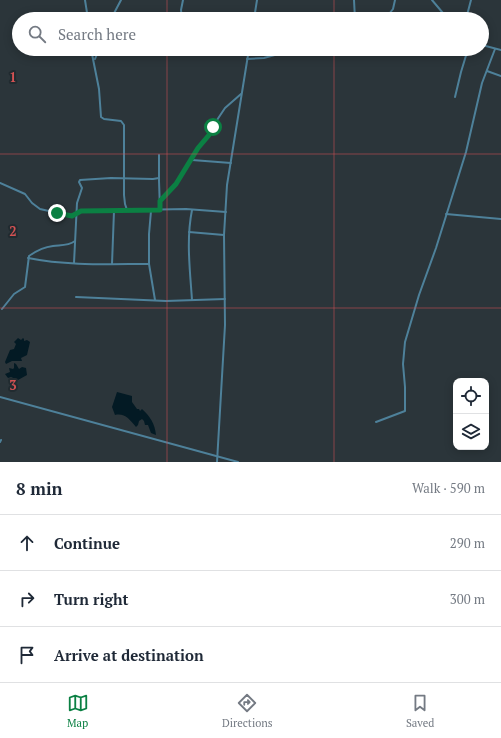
<!DOCTYPE html>
<meta charset="utf-8">
<style>
body{margin:0;font-family:"PT Serif",serif;background:#f2f2f3;color:#1f2937}
.controls{position:absolute;right:12px;bottom:12px;display:grid;overflow:hidden;border-radius:8px;box-shadow:0 2px 10px #0003}
.controls button{width:36px;height:36px;display:grid;place-items:center;padding:0;border:0;border-bottom:1px solid #e0e1e3;background:#fff;color:#1f2937;font:20px sans-serif}
.stop{position:absolute;width:12px;height:12px;margin:-9px;border:3px solid #0b8043;border-radius:50%;background:#fff}
.stop.end{background:#0b8043;border-color:#fff;box-shadow:0 1px 4px #0008}
.list{margin:0;padding:0;list-style:none}
h2{display:flex;justify-content:space-between;align-items:center;height:52px;margin:0;padding:0 16px;font-size:17px}
h2 small{font-size:13px;font-weight:400;color:#747a83}
.list li{display:grid;grid-template-columns:26px 1fr auto;gap:12px;align-items:center;box-sizing:border-box;height:56px;padding:0 16px;border-top:1px solid #e0e1e3}
.list b{display:block;font-size:15px;white-space:nowrap}
.list em{font-size:13px;font-style:normal;color:#747a83}
.icon{flex:none;width:22px;height:22px;fill:none;stroke:currentColor;stroke-width:2;stroke-linecap:round;stroke-linejoin:round}
.map{position:relative;flex:none;width:501px;height:462px;overflow:hidden}
.search{position:absolute;background:#fff;box-shadow:0 2px 10px #0003;left:12px;right:12px;top:12px;height:44px;display:flex;align-items:center;gap:10px;box-sizing:border-box;padding:0 14px;border-radius:22px;color:#747a83;font-size:15px}
.sheet{height:220px;background:#fff}
nav{display:flex;justify-content:space-around;align-items:center;box-sizing:border-box;height:56px;border-top:1px solid #e0e1e3;background:#fff;font-size:11px;color:#747a83}
nav a{display:grid;justify-items:center;gap:2px}
nav .on{color:#0b8043}
.map>svg:first-child{display:block}
</style>
<div class="map">
<svg width="501" height="462" viewBox="0 0 501 462">
<rect width="100%" height="100%" fill="#2b353a"/>
<g fill="#031a24">
<polygon points="18,338 21,340 23,338 24,339 24,341 27,340 30,342 27,355 21,358 22,361 12,361 6,364 5,362 10,350 14,349 16,344 14,342"/>
<polygon points="14,363 16,364 19,369 22,367 26,368 27,375 18,380 11,377 8,378 5,374 10,372 9,368 13,369 14,368"/>
<path d="M117,392L132,396V402L137,409H139L140,411L142,409C150,416 155,424 156,435L151,433L148,425H145L144,421L142,419L139,421L138,425L136,427C129,419 125,413 115,415L112,407Z"/>
</g>
<g fill="none" stroke-linecap="round" stroke-linejoin="round">
<g stroke="#4e819a" stroke-width="2">
<polyline points="85,0 88,19"/>
<polyline points="354,0 355,19"/>
<polyline points="432,0 448,19"/>
<polyline points="111,19 121,0"/>
<polyline points="182,19 181,10 183,0"/>
<polyline points="254,19 257,0"/>
<polyline points="385,19 393,9 395,0"/>
<polyline points="466,19 471,0"/>
<polyline points="482,45 501,50"/>
<polyline points="91,49 99,89 101,117 104,119 121,121 124,125 124,195 125,204 127,210"/>
<polyline points="95,59 99,49"/>
<polyline points="247,59 264,58 289,51 322,49"/>
<polyline points="487,71 501,76"/>
<polyline points="455,97 461,72 468,49"/>
<polyline points="159,155 159,181 160,210"/>
<polyline points="192,160 231,163"/>
<polyline points="0,183 25,194 32,203 40,209 71,216 75,215 81,211 186,209 226,212"/>
<polyline points="160,201 176,184 198,148 209,135 215,123 225,108 241,94"/>
<path d="M192,210C186,240 190,270 192,300"/>
<polyline points="151,211 149,234 149,264 155,300"/>
<polyline points="446,214 501,219"/>
<polyline points="189,232 224,235"/>
<path d="M28,258C68,266 109,264 149,264"/>
<polyline points="74,263 77,203 82,188 79,182 80,180 111,178 153,179 159,178"/>
<polyline points="112,264 114,211"/>
<polyline points="76,297 166,301 225,299"/>
<path d="M2,309L14,294L25,287L29,256C36,251 44,247 53,246C61,245 68,246 75,241"/>
<polyline points="0,397 238,462"/>
<polyline points="376,422 405,411 405,387 403,364 405,342 419,295 436,248 466,152 482,83 495,49"/>
<polyline points="0,442 1,440"/>
<polyline points="217,462 225,325 224,235 227,185 249,49"/>
</g>
</g>
<g fill="none" stroke-linecap="round" stroke-linejoin="round">
<polyline stroke="#0b8043" stroke-width="5" points="57,213 72,216 81,211 160,210 160,201 176,184 198,148 209,135 213,127"/>
</g>
<path fill="none" stroke="#d45253" stroke-width="1" stroke-opacity="0.55" d="M167,0V19M334,0V19M167,49V462M334,49V462M0,154H501M0,308H501"/>
<g font-size="13" text-anchor="middle" font-weight="bold" fill="#d45253" stroke="#212b30" stroke-width="4" stroke-linejoin="round" paint-order="stroke">
<text x="13" y="82">1</text>
<text x="13" y="236">2</text>
<text x="13" y="390">3</text>
</g>
</svg>
<div class="controls">
<button><svg class="icon" aria-label="locate" viewBox="0 0 24 24"><circle cx="12" cy="12" r="6"/><path d="M12 2v4M12 18v4M2 12h4M18 12h4"/></svg></button>
<button><svg class="icon" aria-label="layers" viewBox="0 0 24 24"><path d="M12 4l9 5-9 5-9-5zM3 14l9 5 9-5"/></svg></button>
</div>
<div class="stop" style="left:213px;top:127px"></div>
<div class="stop end" style="left:57px;top:213px"></div>
<div class="search"><svg class="icon" aria-label="search" viewBox="0 0 24 24"><circle cx="10" cy="10" r="6"/><path d="M15 15l6 6"/></svg>Search here</div>
</div>
<section class="sheet">
<h2>8 min<small>Walk · 590 m</small></h2>
<ul class="list">
<li><svg class="icon" aria-label="ahead" viewBox="0 0 24 24"><path d="M12 20V5M6 11l6-6 6 6"/></svg><div><b>Continue</b></div><em>290 m</em></li>
<li><svg class="icon" aria-label="right" viewBox="0 0 24 24"><path d="M7 20v-9h11M14 6l5 5-5 5"/></svg><div><b>Turn right</b></div><em>300 m</em></li>
<li><svg class="icon" aria-label="arrive" viewBox="0 0 24 24"><path d="M6 21V4h12l-3 4 3 4H6"/></svg><div><b>Arrive at destination</b></div></li>
</ul>
</section>
<nav>
<a class="on"><svg class="icon" aria-label="map" viewBox="0 0 24 24"><path d="M3 6l6-2 6 2 6-2v14l-6 2-6-2-6 2zM9 4v14M15 6v14"/></svg>Map</a>
<a><svg class="icon" aria-label="directions" viewBox="0 0 24 24"><path d="M12 3l9 9-9 9-9-9zM9 14v-3h6M13 9l2 2-2 2"/></svg>Directions</a>
<a><svg class="icon" aria-label="saved" viewBox="0 0 24 24"><path d="M7 4h10v16l-5-4-5 4z"/></svg>Saved</a>
</nav>
